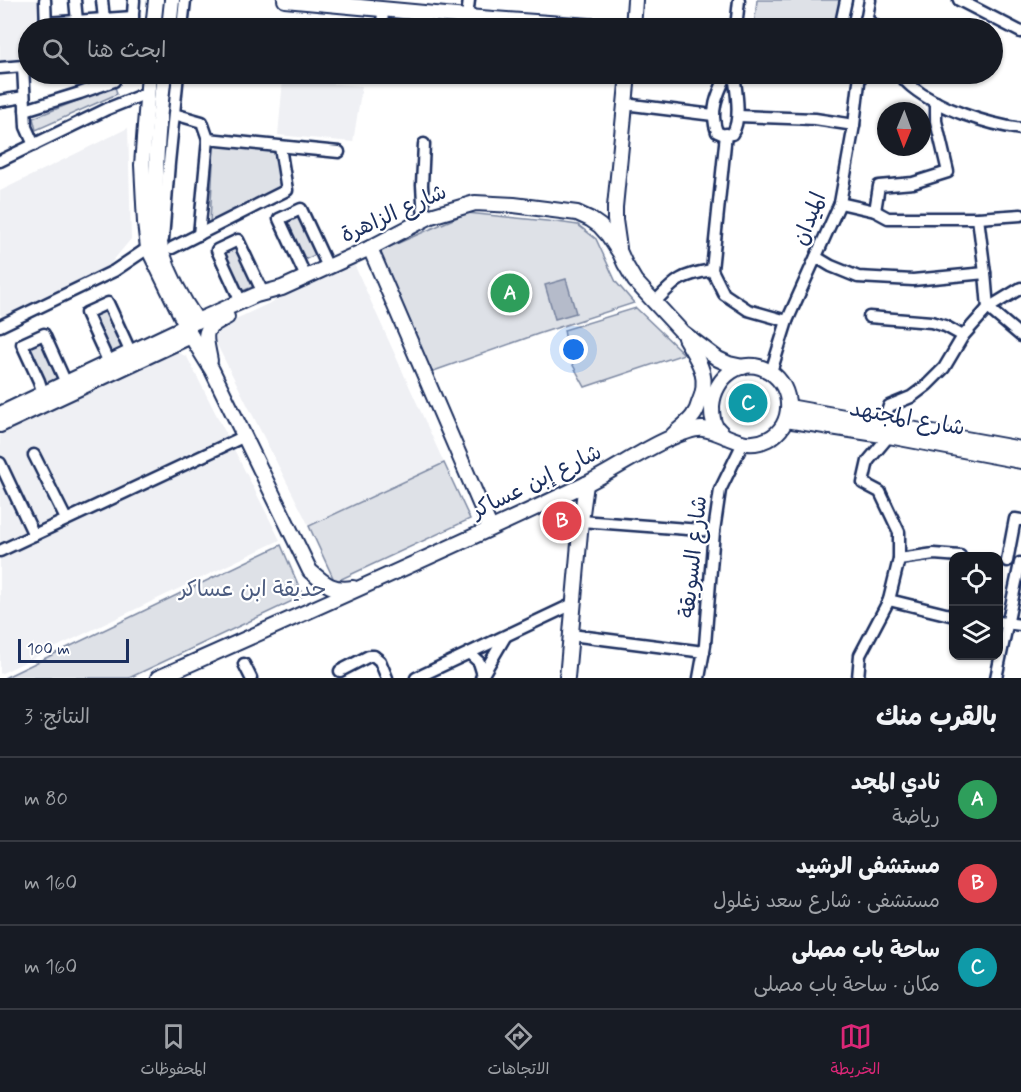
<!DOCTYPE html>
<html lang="ar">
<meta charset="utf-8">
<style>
body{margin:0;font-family:Mynerve,"Playpen Sans Arabic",sans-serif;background:#242831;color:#f1f3f6;direction:rtl}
.controls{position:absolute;right:18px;bottom:18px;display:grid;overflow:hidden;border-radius:12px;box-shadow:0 2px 4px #0004}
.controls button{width:54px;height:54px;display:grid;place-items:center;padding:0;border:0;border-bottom:2px solid #363941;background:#171b24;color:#f1f3f6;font:30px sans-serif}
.compass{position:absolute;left:877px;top:102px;width:54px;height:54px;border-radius:50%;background:#171b24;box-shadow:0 2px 4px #0004;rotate:181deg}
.scale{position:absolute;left:18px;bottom:15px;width:111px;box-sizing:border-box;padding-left:6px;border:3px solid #1b2f5e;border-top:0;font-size:16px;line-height:21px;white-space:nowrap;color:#1b2f5e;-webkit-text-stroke:4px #fff;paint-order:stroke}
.you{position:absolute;left:574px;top:350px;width:21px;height:21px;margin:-15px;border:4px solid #fff;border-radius:50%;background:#1a73e8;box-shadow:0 0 0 9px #1a73e833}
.badge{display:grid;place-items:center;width:39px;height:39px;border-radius:50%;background:#db2777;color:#fff;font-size:20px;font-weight:700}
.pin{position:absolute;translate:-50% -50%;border:3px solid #fff;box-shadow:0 2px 6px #0006}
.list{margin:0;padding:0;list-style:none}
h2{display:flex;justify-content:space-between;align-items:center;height:78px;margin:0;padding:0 24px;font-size:26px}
h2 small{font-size:20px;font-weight:400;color:#9ea1a6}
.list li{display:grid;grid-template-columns:39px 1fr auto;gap:18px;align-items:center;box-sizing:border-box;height:84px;padding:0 24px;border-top:2px solid #363941}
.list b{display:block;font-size:22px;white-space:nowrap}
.list p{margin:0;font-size:20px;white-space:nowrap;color:#9ea1a6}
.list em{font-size:20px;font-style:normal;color:#9ea1a6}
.icon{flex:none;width:33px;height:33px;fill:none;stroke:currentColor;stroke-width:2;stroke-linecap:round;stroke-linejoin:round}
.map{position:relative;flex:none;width:1021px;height:678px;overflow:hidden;direction:ltr}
.search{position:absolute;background:#171b24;box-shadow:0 2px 4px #0004;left:18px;right:18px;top:18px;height:66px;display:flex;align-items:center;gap:15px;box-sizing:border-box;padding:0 21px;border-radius:33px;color:#9ea1a6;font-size:22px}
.sheet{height:330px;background:#171b24}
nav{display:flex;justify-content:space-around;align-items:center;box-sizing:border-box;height:84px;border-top:2px solid #363941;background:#171b24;font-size:16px;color:#9ea1a6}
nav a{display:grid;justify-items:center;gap:3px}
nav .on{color:#db2777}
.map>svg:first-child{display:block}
</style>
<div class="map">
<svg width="1021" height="678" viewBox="0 0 1021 678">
<rect width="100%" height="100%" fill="#fff"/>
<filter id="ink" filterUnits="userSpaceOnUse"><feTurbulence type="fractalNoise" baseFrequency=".0167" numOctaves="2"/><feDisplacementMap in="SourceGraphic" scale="12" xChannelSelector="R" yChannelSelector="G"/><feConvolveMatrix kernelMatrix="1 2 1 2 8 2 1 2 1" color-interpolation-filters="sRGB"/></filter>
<g filter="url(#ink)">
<g fill="#eff0f4">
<polygon points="0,0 37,0 39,28 28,28 28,62 0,64"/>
<polygon points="283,80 362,86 353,142 278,135"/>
<polygon points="128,128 131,239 106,269 3,319 0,313 0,191"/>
<polygon points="354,264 444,463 309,526 210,331"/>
<polygon points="175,351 187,357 280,540 0,674 0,435"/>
</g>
<g fill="#dee1e7" stroke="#7c88a2" stroke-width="1.5">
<polygon points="757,0 843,0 838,28 754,28"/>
<polygon points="115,86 117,94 36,130 33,118"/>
<polygon points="214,144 275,149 282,189 210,222"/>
<polygon points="300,212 319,253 302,261 283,219"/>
<polygon points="467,213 557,222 578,225 596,239 616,282 634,303 538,334 428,373 378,252"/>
<polygon points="237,243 257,285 240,292 221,251"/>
<polygon points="107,306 126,347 109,355 90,313"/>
<polygon points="636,308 684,354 585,387 569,358 564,330"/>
<polygon points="43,337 62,379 45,387 26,345"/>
<polygon points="444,463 470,519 335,582 309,526"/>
<polygon points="281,545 303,596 129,678 4,678"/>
</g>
<polygon fill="#b5bbca" stroke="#77839f" stroke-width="1.5" points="566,279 576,313 555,319 545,285"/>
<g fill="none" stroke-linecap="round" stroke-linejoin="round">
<defs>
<g id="minor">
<polyline points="45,0 46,28"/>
<polyline points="75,0 77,21"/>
<polyline points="102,0 104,19"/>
<polyline points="959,0 1021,32"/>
<polyline points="467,17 469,0"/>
<polyline points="866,19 878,28"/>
<polyline points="46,23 133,17"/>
<polyline points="132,28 134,0"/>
<polyline points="182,28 185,0"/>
<polyline points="382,28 383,9"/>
<polyline points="736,28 739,0"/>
<polyline points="840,28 846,0"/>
<polyline points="865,28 870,0"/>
<polyline points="0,68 23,66 26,127 34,145"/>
<polyline points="253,74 278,75"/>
<polyline points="417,74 429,76"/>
<path d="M727,74C718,93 709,111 717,132L724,135L732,134C742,120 736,90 734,74"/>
<path d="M899,74C903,78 907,83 912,87C939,109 987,124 1021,129"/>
<polyline points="0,101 24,97"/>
<polyline points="624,104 713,115"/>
<polyline points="25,110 80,93 114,81"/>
<polyline points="174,114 202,122 208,139 339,152"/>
<polyline points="738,116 815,119 854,125"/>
<polyline points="726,134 712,270 724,294 748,310 787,321"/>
<polyline points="0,161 107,109 147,93"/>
<polyline points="840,203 875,211 888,218 978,218 1021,215"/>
<polyline points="875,211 879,186 913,183 948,172 936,121 936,102"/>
<polyline points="978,218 985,273 988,308 1021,336"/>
<polyline points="424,220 422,185 424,144"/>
<polyline points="199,235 208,139"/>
<polyline points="163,239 169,163 178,74"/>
<polyline points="172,248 287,190 280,147"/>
<polyline points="816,257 831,266 858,277 913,280 985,273"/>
<polyline points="306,277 279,219 301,209 328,267"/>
<polyline points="241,302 217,250 238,240 263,293"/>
<path d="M654,303C676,280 680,275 712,270"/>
<polyline points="869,317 931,322 945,326 963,336"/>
<polyline points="0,326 114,271 148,248"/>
<polyline points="109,363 86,313 108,303 131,353"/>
<polyline points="771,372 787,321 840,203 854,125 860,74"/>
<polyline points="43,394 39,381 22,344 44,334 66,383"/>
<polyline points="883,424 889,406 911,397 927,385 944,368 963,336 988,308 1021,288"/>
<polyline points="34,455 66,519"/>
<polyline points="0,463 34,535"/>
<polyline points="581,521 714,531"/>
<polyline points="0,551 245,436"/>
<polyline points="899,559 934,554 960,556"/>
<polyline points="1007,561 1015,519 1021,520"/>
<polyline points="889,600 954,616"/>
<polyline points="998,622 1021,625"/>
<polyline points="571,635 704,652"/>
<polyline points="469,653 479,662 483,675"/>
<polyline points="244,664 251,678"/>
<polyline points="340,671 369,656 374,656 380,661 387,678"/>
<polyline points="416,678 573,604"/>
<polyline points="481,678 505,637"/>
<polyline points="699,678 705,645 714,531 720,490 743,443"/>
<polyline points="858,678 860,655 889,600 899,559 899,532 880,492 863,483 868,461 889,436"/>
<polyline points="996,678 1020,563"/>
</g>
<g id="major">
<polyline points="285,0 467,17 617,28"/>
<polyline points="153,28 156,0"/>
<polyline points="169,28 172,0"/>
<polyline points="633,28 635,0"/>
<path d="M149,74L142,165L145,223L148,248L191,336L212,370L310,571C325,584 332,591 353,588"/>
<path d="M164,74C159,115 155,155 156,197C157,215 157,234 162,252C170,277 182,299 197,321"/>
<polyline points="370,248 490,527"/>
<polyline points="619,248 615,220 615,207 628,74"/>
<path d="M210,361C205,333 200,330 227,317"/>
<polyline points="789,407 1021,449"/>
<polyline points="0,414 197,321 256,295 282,288 370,248 431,216 475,203 514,205 577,213 590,219 600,226 608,235 620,253 625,264 635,281 682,332 718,359 729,364 743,367"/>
<polyline points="786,420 889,436 1021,461"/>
<polyline points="0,425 191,336"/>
<path d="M673,435C679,429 688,423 693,416C696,412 698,407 699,403C711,377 698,360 685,338"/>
<path d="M158,678C300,615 443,552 584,485C613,471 639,452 668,439C675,436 695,428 703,429C726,432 743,452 768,439C795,426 794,387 770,372C743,354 714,377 712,406C712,413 712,421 716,427C719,431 723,434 726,437"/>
<polyline points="567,678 581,521 586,484"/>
</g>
</defs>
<use href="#minor" stroke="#1b2f5e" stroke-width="15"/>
<use href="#major" stroke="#1b2f5e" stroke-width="18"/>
<use href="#minor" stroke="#fff" stroke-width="10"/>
<use href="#major" stroke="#fff" stroke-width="14"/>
</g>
</g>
<g text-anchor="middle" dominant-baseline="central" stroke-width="4.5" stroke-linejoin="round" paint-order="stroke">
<g font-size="22" fill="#1b2f5e" stroke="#fff">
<text transform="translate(394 214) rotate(-24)">شارع الزاهرة</text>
<text transform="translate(810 219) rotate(-68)">الميدان</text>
<text transform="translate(907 419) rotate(10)">شارع المجتهد</text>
<text transform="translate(537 482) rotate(-26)">شارع إبن عساكر</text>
<text transform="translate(694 557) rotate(-84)">شارع السويقة</text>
</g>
<g font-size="22" fill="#4c5c80" stroke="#fff">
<text x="253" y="590">حديقة ابن عساكر</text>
</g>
</g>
</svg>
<div class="controls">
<button><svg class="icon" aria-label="locate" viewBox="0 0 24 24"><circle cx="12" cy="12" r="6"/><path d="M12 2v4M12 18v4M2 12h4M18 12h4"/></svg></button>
<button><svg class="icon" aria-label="layers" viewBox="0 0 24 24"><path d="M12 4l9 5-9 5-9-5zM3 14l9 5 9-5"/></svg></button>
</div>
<svg class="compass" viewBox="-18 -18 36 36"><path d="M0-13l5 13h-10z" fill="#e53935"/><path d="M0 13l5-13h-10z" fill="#9ea1a6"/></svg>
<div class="scale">100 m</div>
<div class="you"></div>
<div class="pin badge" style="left:510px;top:293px;background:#2e9e5b">A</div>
<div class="pin badge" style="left:562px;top:521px;background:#e0444e">B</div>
<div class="pin badge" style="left:748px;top:403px;background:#0f9aa8">C</div>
<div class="search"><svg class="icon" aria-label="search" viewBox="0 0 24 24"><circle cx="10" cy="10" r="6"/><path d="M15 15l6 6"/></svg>ابحث هنا</div>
</div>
<section class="sheet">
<h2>بالقرب منك<small>النتائج: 3</small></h2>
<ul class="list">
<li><span class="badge" style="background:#2e9e5b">A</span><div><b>نادي المجد</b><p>رياضة</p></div><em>80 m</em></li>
<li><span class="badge" style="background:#e0444e">B</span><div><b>مستشفى الرشيد</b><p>مستشفى · شارع سعد زغلول</p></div><em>160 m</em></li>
<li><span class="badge" style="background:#0f9aa8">C</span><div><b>ساحة باب مصلى</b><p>مكان · ساحة باب مصلى</p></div><em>160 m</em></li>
</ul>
</section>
<nav>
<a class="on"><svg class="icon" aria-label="map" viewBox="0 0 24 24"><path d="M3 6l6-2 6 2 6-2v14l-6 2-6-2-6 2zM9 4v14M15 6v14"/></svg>الخريطة</a>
<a><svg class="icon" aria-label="directions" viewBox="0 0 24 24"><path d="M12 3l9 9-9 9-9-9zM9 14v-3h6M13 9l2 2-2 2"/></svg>الاتجاهات</a>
<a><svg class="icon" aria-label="saved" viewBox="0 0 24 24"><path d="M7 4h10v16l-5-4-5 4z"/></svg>المحفوظات</a>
</nav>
